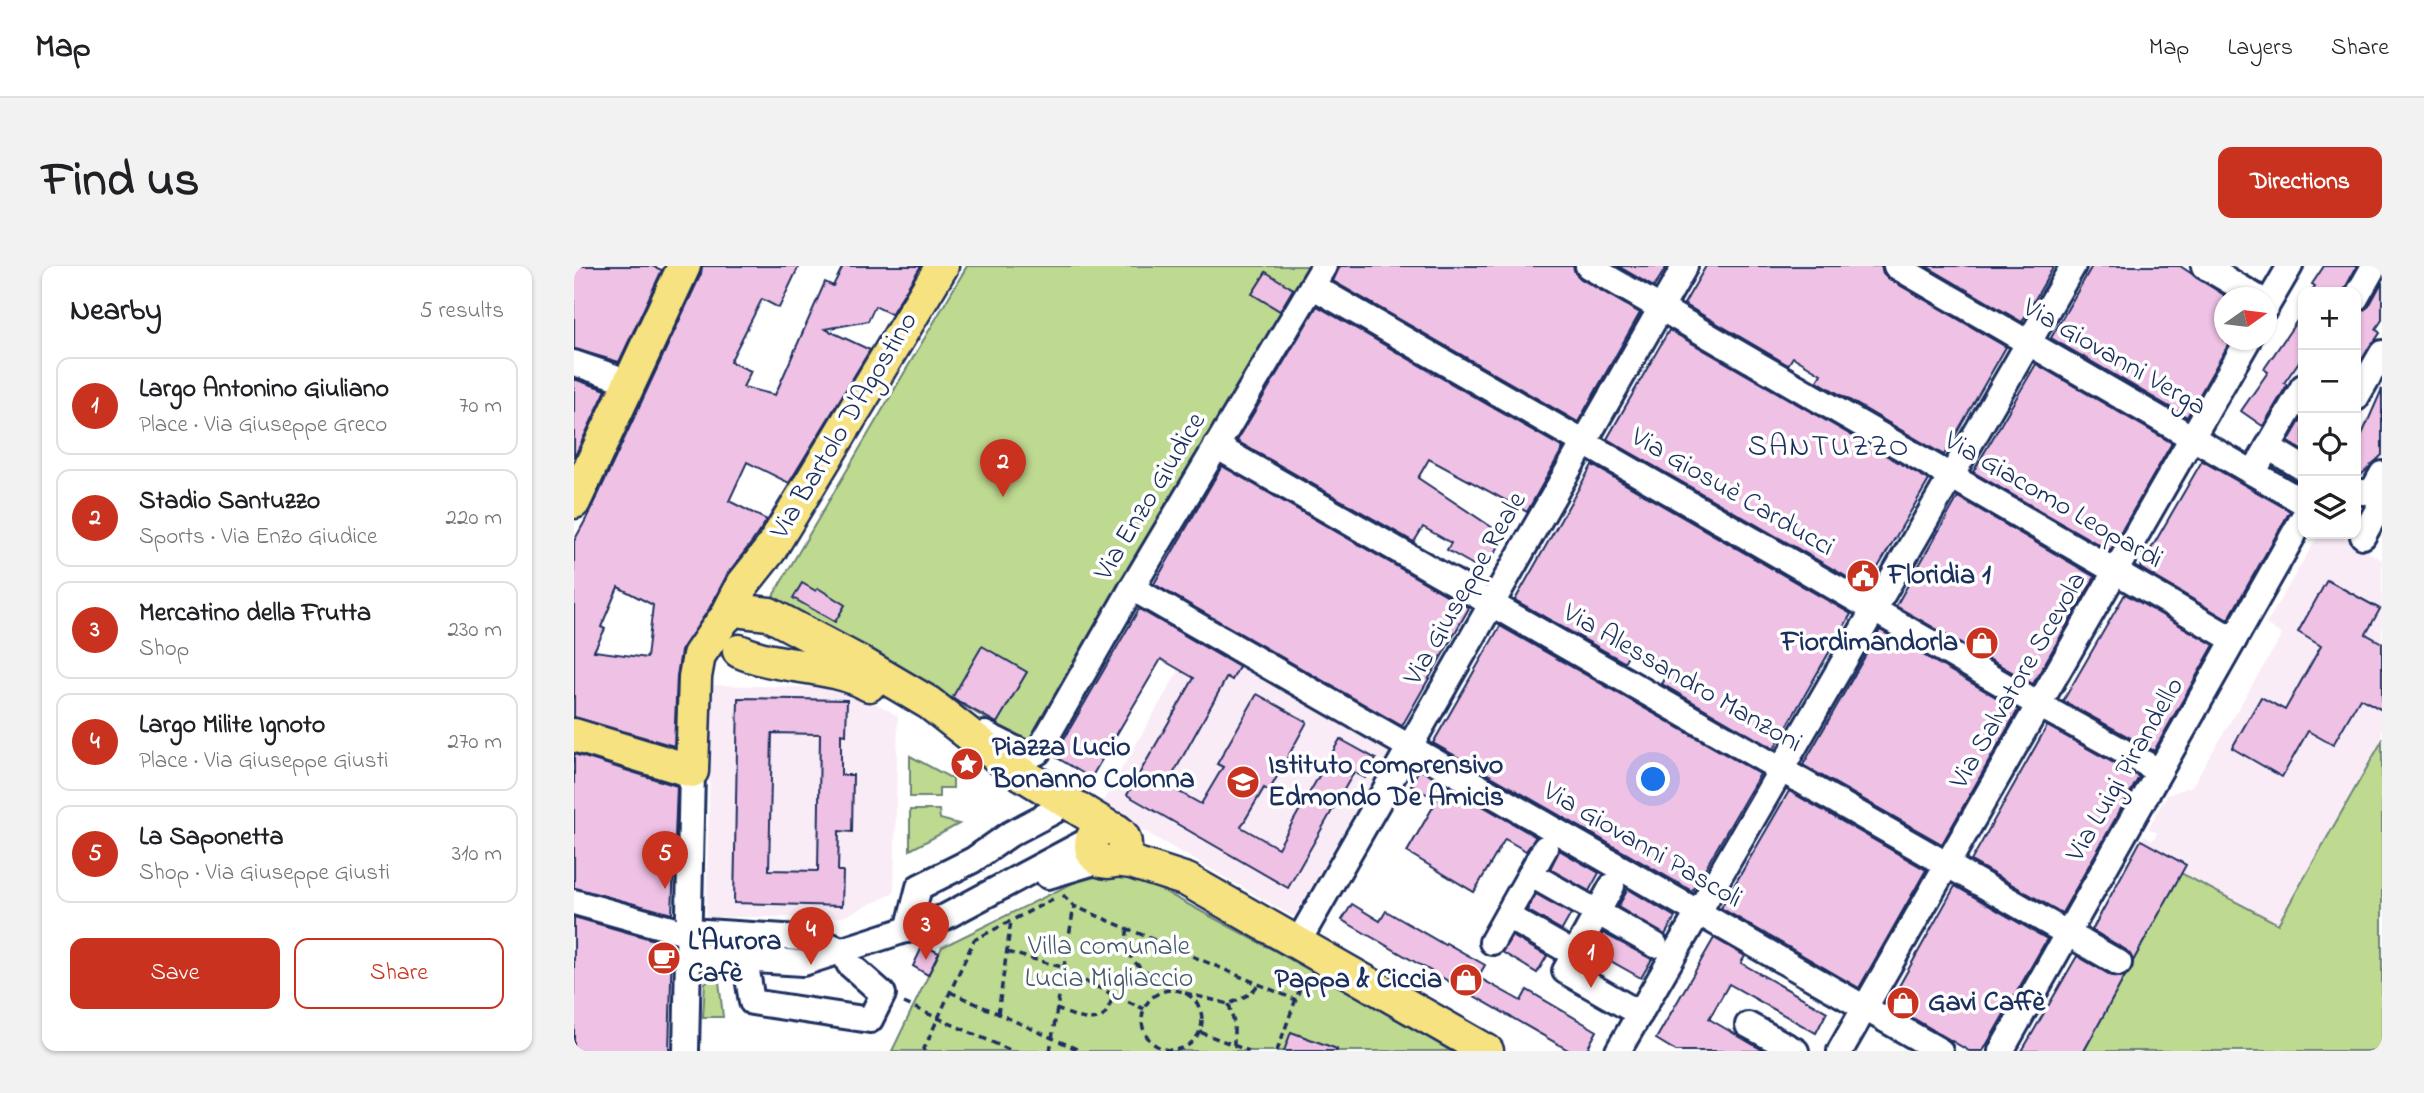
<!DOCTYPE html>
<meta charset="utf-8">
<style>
body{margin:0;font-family:"Indie Flower",sans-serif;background:#f2f2f2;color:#202124}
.controls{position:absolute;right:21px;top:21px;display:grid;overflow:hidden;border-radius:14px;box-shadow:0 2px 5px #0004}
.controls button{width:63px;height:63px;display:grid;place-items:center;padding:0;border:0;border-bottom:2px solid #e0e0e0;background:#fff;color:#202124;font:35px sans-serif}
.compass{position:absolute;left:1640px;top:21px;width:63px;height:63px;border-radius:50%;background:#fff;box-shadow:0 2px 5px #0004;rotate:76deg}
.you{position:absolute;left:1080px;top:514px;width:24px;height:24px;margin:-18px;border:5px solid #fff;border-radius:50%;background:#1a73e8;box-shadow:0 0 0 10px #1a73e833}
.badge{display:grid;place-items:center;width:46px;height:46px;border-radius:50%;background:#c8321e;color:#fff;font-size:23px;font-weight:700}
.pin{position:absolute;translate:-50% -58px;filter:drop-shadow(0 2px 4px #0008)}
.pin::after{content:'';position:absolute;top:37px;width:24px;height:21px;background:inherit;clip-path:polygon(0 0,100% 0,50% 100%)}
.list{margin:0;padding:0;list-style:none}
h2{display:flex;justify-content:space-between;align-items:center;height:91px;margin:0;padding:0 28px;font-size:30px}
h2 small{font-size:23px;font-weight:400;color:#757577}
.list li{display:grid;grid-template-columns:46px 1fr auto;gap:21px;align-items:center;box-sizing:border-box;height:98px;margin:0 14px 14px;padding:0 14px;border:2px solid #e0e0e0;border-radius:14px}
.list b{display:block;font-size:26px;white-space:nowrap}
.list p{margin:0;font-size:23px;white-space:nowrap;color:#757577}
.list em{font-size:23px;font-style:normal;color:#757577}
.actions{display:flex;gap:14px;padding:21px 28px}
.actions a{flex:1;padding:16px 0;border:2px solid #c8321e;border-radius:14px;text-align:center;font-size:24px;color:#c8321e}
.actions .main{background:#c8321e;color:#fff}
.icon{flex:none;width:38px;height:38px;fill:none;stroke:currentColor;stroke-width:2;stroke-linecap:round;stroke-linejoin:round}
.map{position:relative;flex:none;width:1808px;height:785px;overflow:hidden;border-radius:14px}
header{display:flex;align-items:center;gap:42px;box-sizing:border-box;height:98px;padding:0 35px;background:#fff;border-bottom:2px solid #e0e0e0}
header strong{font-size:33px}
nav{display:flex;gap:38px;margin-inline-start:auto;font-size:24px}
.intro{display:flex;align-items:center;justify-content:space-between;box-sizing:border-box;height:168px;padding:0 42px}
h1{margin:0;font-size:49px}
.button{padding:18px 32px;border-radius:14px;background:#c8321e;color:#fff;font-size:24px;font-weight:700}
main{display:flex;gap:42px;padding:0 42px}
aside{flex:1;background:#fff;border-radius:14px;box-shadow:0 2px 5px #0004}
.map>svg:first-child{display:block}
</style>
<header>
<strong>Map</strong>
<nav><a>Map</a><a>Layers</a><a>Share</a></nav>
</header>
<div class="intro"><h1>Find us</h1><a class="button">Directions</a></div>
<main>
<aside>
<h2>Nearby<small>5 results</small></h2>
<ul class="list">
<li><span class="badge">1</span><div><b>Largo Antonino Giuliano</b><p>Place · Via Giuseppe Greco</p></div><em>70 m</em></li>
<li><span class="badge">2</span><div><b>Stadio Santuzzo</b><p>Sports · Via Enzo Giudice</p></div><em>220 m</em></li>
<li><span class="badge">3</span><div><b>Mercatino della Frutta</b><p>Shop</p></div><em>230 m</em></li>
<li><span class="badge">4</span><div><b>Largo Milite Ignoto</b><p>Place · Via Giuseppe Giusti</p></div><em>270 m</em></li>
<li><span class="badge">5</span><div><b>La Saponetta</b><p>Shop · Via Giuseppe Giusti</p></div><em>310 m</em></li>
</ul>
<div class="actions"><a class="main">Save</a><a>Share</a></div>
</aside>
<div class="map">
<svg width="1808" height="785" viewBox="0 0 1808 785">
<rect width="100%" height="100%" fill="#fff"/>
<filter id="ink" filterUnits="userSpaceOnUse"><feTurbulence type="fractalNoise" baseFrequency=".0143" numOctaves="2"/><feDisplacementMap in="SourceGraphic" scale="14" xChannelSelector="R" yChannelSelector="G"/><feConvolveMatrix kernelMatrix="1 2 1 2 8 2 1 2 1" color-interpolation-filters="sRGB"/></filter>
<g filter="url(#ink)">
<g fill="#faecf7">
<polygon points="1745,268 1763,268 1808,294 1808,475 1704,658 1607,607 1612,599 1567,574 1570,569 1579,574 1583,567 1574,562 1593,529 1618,520 1708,369 1692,358"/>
<polygon points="623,373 817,484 720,651 526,540"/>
<polygon points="138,419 276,422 324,450 320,627 269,651 132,651"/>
</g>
<g fill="#bed990" stroke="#6c8477" stroke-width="2">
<polygon points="393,0 736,0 455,479 349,415 199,330"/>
<polygon points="1808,475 1808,785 1510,785 1607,607 1704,658"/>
<polygon points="336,490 379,513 379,522 365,522 365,531 336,531"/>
<polygon points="336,544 365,544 366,553 385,558 336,584"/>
<polygon points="545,608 567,613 733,702 877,785 318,785 368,681 499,617 529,609"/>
<polygon points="139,710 145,715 149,751 129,751 131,717"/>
</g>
<g fill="#efc1e5" stroke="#1b2f5e" stroke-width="2" fill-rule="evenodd">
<polygon points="0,0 78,0 88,4 45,96 0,83"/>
<path d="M128,0H225L205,42L188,33L156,96L177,105L169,121L201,129L251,16L259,20L269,0H347L317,48L301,40L294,55L251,63L296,84L215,217L173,196L155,235L193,254L178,276L154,307L135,343L107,385L103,410L100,480L0,451V275L17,244L127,8ZM44,321L79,339L73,392L20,385L31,363L27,361Z"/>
<polygon points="766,0 999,0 1001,7 1007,13 1066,47 1004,156 759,15"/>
<polygon points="1044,0 1093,0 1080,21"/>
<polygon points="1132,0 1307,0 1309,7 1315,13 1432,81 1370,189 1243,115 1247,108 1219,91 1214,99 1110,38"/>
<polygon points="1352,0 1480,0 1448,56"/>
<polygon points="1518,0 1606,0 1650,29 1650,74 1657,74 1613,151 1477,72"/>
<polygon points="1750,0 1783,0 1769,26 1737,26 1741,20 1738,18"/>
<polygon points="692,6 719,23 706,45 678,28"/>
<polygon points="1808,16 1808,54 1802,63 1806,67 1782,102 1782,50 1795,40"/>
<polygon points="743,40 989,182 953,246 855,193 844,212 931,270 910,305 873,284 877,277 849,261 840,276 663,175"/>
<polygon points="1729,46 1729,90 1710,117 1713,119 1689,160 1687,159 1667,145 1694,106 1690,103"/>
<polygon points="1095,64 1355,214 1292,322 1033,173"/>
<polygon points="1462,98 1598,177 1536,285 1399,206"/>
<polygon points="0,113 32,124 0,192"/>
<polygon points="1808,123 1808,189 1785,211 1782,211 1782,178 1786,173"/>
<polygon points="1729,150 1729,185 1714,176"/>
<polygon points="1628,195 1716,245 1654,354 1566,302"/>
<polygon points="1018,199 1277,348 1200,483 1088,418 1097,403 1059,381 1050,396 941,334"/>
<polygon points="648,200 895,342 828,460 580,318"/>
<polygon points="1384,231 1521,311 1459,418 1322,340"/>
<polygon points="1753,314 1806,343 1792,368 1808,377 1808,444 1786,432 1759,479 1734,465 1708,511 1658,482 1687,431 1711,444 1747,380 1724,366"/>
<polygon points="228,317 242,325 244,322 271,339 261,356 219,332"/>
<polygon points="1551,328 1640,379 1580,485 1489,435"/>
<polygon points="565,343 665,401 658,414 653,411 593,519 627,538 649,501 643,498 683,428 733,456 695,525 690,522 667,561 704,582 766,473 802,493 791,512 780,506 714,622 553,529 620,412 587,393 517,512 480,490"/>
<polygon points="926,360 1186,508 1118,625 859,477"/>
<polygon points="1306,364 1444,444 1368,578 1229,499"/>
<polygon points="408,380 453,406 423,457 378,432"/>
<path d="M164,432L273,434L272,469L267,468V509H279L278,566L265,565L264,605H269L268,640L160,637ZM198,467L246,468L244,605L195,604Z"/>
<polygon points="1473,460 1565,511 1488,647 1397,595"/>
<polygon points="0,488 103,520 98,648 0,622"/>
<polygon points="845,503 962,571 952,585 931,573 900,626 833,586 863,534 837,519"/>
<polygon points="1215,525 1352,604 1285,722 1147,642"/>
<polygon points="1567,574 1612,599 1559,695 1552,684 1518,664"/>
<polygon points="985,584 1025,607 1015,625 976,603"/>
<polygon points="1381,620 1473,673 1409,785 1395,785 1315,738"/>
<polygon points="1054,623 1101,651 1091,669 1044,641"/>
<polygon points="962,628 997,648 988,664 953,644"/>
<polygon points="778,638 806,655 812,645 871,679 872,677 911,699 904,711 947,735 953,724 1023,765 1012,785 996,785 768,654"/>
<polygon points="0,651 98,679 95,785 0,785"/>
<polygon points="1029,667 1078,693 1067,712 1019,685"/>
<polygon points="938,670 973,690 963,707 928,686"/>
<polygon points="1140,672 1171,690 1167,697 1253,746 1242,767 1155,718 1135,753 1190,785 1102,785 1082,773"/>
<polygon points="349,679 365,687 354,709 339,700"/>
<polygon points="1503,690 1538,710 1551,710 1510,785 1448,785"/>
<polygon points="717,766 763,783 763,785 710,785"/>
</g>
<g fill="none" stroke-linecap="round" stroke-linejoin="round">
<defs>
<g id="minor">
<polyline points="1014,0 1660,374"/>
<polyline points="1322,0 1729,236"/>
<polyline points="1630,0 1684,32"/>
<polyline points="738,20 1465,439 1585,505"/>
<polyline points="1782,32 1800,0"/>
<polyline points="1692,41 1716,0"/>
<polyline points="0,97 56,116"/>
<polyline points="1782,132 1808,87"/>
<polyline points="642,180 1545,697"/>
<polyline points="1694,181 1729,202"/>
<polyline points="1679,207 1729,121"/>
<polyline points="1782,226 1798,226 1808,208"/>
<polyline points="1789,270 1808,236"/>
<polyline points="558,322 1366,785"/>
<polyline points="411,468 455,490 464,486 558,322 750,0"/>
<polyline points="956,608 1081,679"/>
<polyline points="474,610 527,594"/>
<polyline points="1038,620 991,705 1066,748"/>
<polyline points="0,636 115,668"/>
<polyline points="933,650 1000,688"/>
<polyline points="334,664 345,621 399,594 436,568 480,545"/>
<polyline points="115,665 241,673 269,685 275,698 309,728 296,754 178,736 171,693"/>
<polyline points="724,676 1111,0"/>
<polyline points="918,676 971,582"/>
<polyline points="115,690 229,697 371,651 517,573"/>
<polyline points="1174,759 1222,785"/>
<polyline points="112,785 118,505"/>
<polyline points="1044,785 1499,0"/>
<polyline points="1266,785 1674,74"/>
<polyline points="1427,785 1729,252"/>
</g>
<g id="major">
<polyline points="0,236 110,0"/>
<polyline points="169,345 195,348 289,398 355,437 438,502 536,562"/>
<polyline points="152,351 169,318 196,284 368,0"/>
<path d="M165,385C206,403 256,397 295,419"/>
<polyline points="0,469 118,505 121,411 125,389 147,357"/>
<circle cx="534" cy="579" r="17"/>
<polyline points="541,594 557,596 613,614 913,785"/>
</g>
</defs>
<use href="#minor" stroke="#1b2f5e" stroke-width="30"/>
<use href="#major" stroke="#1b2f5e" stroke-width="37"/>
<g stroke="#1b2f5e" stroke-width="3.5" stroke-dasharray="7 5" stroke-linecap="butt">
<polyline points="489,629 500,640 722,734"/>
<path d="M554,663C544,697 575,704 596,723"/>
<polyline points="433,686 488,701"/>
<polyline points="489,705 570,743"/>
<circle cx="598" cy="754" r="30"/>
<polyline points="376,726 507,785"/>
<polyline points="611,727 655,738 676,728 685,718"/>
<polyline points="330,737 438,785"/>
<polyline points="655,738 660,757 660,779"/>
<path d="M482,743C494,747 520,761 530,749C534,744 537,735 540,729"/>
<polyline points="424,748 437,655"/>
<polyline points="626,766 675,785"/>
<polyline points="349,785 400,674 479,633"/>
<polyline points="476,785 500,640"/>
<polyline points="703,785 730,711"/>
</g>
<use href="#minor" stroke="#fff" stroke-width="24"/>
<use href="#major" stroke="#f7e281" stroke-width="32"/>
</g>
</g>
<defs>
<symbol id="civic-disc" viewBox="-11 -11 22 22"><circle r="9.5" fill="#c8321e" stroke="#fff"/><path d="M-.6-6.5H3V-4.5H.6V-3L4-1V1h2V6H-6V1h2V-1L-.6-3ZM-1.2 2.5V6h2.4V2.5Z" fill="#fff"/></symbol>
<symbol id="shop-disc" viewBox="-11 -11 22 22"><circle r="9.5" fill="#c8321e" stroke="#fff"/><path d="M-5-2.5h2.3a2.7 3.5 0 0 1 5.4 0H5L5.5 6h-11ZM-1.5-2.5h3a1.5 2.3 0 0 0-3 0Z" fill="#fff"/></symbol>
<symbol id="sight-disc" viewBox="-11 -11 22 22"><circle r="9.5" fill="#c8321e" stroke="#fff"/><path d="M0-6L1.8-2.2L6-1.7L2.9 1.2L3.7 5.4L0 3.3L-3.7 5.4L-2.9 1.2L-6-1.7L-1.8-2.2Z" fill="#fff"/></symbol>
<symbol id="school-disc" viewBox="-11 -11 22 22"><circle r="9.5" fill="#c8321e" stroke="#fff"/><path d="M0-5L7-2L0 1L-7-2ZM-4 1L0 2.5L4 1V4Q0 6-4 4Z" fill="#fff"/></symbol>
<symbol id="cafe-disc" viewBox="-11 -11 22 22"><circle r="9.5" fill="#c8321e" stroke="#fff"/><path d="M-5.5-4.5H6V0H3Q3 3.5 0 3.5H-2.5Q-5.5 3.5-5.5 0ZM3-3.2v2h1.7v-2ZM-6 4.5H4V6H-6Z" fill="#fff"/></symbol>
</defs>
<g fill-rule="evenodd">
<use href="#civic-disc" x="1270" y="291" width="38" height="38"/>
<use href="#shop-disc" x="1389" y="358" width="38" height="38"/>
<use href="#sight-disc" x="374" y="479" width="38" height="38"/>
<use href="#school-disc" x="650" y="497" width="38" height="38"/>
<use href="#cafe-disc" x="71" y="673" width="38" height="38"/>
<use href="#shop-disc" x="873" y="695" width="38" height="38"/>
<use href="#shop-disc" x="1310" y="718" width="38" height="38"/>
</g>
<g text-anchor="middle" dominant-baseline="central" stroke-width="7" stroke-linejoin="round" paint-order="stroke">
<g font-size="28" fill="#1b2f5e" stroke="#fff">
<text transform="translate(1540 92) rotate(30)">Via Giovanni Verga</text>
<text transform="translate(271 160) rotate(-59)">Via Bartolo D'Agostino</text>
<text transform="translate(1158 227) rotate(30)">Via Giosuè Carducci</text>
<text transform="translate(577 231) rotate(-59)">Via Enzo Giudice</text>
<text transform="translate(1479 235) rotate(30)">Via Giacomo Leopardi</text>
<text transform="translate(892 323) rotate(-60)">Via Giuseppe Reale</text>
<text transform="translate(1108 413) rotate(30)">Via Alessandro Manzoni</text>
<text transform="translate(1445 415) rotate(-60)">Via Salvatore Scevola</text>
<text transform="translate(1552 504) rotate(-60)">Via Luigi Pirandello</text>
<text transform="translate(1068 580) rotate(30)">Via Giovanni Pascoli</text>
</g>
<g font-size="28" font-weight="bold" fill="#1b2f5e" stroke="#fff" text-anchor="start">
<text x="1314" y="310">Floridia 1</text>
<text x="1384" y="377" text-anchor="end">Fiordimandorla</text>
<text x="418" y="482">Piazza Lucio<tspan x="418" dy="32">Bonanno Colonna</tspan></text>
<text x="694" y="500">Istituto comprensivo<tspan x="694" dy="32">Edmondo De Amicis</tspan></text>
<text x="114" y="676">L'Aurora<tspan x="114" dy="32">Cafè</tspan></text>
<text x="868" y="714" text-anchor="end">Pappa &amp; Ciccia</text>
<text x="1354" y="737">Gavi Caffè</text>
</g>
<g font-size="28" fill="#445a6a" stroke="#fff">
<text x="535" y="681">Villa comunale<tspan x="535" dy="32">Lucia Migliaccio</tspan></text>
</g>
<g font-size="30" letter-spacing="2" fill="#1b2f5e" stroke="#fff">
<text x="1255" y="182">SANTUZZO</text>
</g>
</g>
</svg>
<div class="controls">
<button>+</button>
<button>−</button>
<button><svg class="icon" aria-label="locate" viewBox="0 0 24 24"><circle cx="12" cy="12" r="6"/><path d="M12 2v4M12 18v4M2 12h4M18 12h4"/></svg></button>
<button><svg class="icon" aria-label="layers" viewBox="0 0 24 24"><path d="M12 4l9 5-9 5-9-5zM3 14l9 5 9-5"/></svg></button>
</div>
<svg class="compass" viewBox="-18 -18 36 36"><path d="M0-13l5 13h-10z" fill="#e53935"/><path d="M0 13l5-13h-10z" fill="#757577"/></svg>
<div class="you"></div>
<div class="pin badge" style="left:1017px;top:722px">1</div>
<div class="pin badge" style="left:429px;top:231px">2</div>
<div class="pin badge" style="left:352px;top:694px">3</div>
<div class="pin badge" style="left:237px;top:699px">4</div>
<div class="pin badge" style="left:91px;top:623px">5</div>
</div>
</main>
